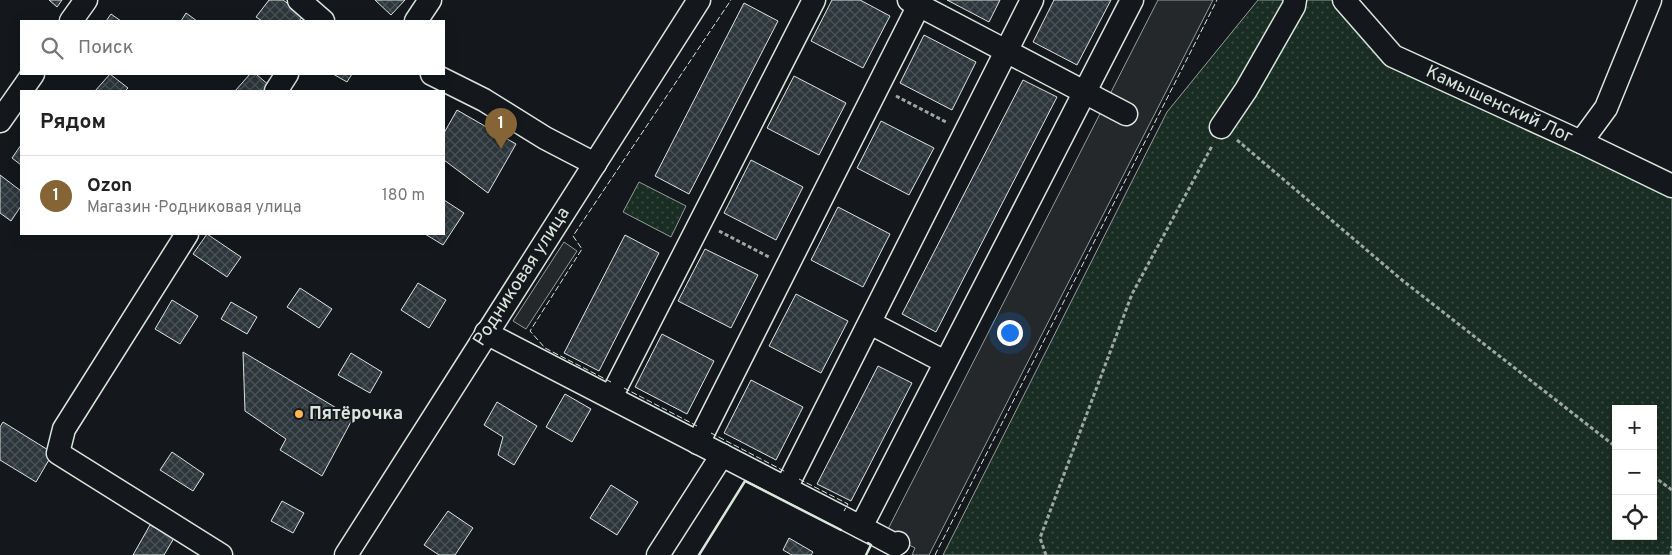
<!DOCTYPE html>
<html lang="ru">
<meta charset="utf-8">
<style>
body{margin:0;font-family:Overpass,sans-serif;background:#f2f2f2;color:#222}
.controls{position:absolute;right:15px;bottom:15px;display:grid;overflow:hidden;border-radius:0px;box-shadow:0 2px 12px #0003}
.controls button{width:45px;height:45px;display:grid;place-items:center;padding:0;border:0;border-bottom:1px solid #e0e0e0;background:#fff;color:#222;font:25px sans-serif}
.you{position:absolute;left:1009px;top:332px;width:18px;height:18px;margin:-12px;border:4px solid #fff;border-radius:50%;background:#1a73e8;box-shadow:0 0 0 8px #1a73e833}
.badge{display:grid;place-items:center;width:32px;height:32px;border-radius:50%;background:#856535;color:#fff;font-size:16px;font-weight:700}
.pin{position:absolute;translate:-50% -41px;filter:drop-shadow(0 1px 2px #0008)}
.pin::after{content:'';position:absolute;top:26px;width:18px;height:15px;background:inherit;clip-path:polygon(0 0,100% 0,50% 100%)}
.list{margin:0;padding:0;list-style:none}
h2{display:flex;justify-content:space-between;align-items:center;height:65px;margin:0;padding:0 20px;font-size:21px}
h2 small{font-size:16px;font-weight:400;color:#767676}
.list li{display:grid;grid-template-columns:32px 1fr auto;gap:15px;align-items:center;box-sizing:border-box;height:80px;padding:0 20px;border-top:1px solid #e0e0e0}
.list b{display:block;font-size:19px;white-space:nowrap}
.list p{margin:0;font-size:16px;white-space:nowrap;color:#767676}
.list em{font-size:16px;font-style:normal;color:#767676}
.icon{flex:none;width:28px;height:28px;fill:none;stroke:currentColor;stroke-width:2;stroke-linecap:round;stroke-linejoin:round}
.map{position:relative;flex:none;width:1672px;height:555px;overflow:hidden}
.search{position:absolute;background:#fff;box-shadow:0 2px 12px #0003;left:20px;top:20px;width:425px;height:55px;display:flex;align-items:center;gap:12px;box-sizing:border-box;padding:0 18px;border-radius:0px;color:#767676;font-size:19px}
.panel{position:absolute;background:#fff;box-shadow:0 2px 12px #0003;left:20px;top:90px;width:425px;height:145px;border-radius:0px}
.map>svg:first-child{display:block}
</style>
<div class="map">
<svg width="1672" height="555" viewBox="0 0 1672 555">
<defs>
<pattern id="grass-dots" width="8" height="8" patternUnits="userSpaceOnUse" patternTransform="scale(1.25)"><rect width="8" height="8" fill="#1a2d24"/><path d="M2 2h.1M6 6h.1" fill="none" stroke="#3b4b43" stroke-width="1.8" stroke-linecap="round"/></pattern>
<pattern id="building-cross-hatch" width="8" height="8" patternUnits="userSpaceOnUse" patternTransform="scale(1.25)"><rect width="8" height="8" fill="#2c363c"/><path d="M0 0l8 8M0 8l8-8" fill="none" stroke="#4a5358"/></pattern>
</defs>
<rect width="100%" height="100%" fill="#14181c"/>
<g fill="url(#grass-dots)" stroke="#939e99" fill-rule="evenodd">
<path d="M1258,0H1344L1393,56L1672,184V555H943L1167,112ZM1616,409H1653V536H1616Z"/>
<polygon points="639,182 686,206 671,237 623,212"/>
</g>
<g fill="#24282b" stroke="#939e99">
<polygon points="1158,0 1213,0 929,555 912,555 915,548 886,533"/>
<polygon points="564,242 577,251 526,329 513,321"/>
</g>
<g fill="url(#building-cross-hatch)" stroke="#d8e6dc">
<polygon points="49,0 62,0 57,7"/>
<polygon points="269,0 283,0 304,15 299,21 262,21 256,17"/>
<polygon points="375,0 405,0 391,15"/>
<polygon points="832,0 860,0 890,16 863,68 811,41"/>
<polygon points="947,0 1000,0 989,22"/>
<polygon points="1054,0 1111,0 1077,65 1033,42"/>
<polygon points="744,3 778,21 689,194 655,176"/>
<polygon points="186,13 197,21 181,21"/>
<polygon points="111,14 121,21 106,21"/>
<polygon points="924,35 976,62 952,110 900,83"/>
<polygon points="110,74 128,88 125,91 95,91"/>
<polygon points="250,74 256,74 271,87 268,91 235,91"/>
<polygon points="333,74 352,74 347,82"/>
<polygon points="794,76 846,103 819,155 767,128"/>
<polygon points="1023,80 1057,97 936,332 902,314"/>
<polygon points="457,110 516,144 488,193 444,160 444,133"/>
<polygon points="881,121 934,148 909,195 857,168"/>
<polygon points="21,145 21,165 12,158"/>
<polygon points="751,160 803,187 776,240 724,213"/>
<polygon points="0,175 21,191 21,206 11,221 0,213"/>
<polygon points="444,200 464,213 443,245 425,234 444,234"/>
<polygon points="838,207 890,234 863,287 811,260"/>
<polygon points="207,234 241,257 227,277 193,254"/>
<polygon points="625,235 659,253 599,371 564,353"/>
<polygon points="705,249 758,275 731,328 678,301"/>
<polygon points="418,283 446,300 429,328 401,310"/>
<polygon points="300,288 332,309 319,328 287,307"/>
<polygon points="796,294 848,321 821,373 769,346"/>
<polygon points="172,300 198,316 180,344 155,329"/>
<polygon points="231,302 257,317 247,334 221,319"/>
<polygon points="662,334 714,361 687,414 635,387"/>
<polygon points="243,352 353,418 322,476 280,450 286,439 245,411"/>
<polygon points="351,353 382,372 370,393 338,375"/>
<polygon points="878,366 912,383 851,501 817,484"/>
<polygon points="751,380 803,407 776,460 724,433"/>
<polygon points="565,394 591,409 572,442 546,427"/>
<polygon points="497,402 537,426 514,465 498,455 503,437 484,425"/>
<polygon points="3,422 53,453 36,482 0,460 0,427"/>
<polygon points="172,452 204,474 193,491 160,470"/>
<polygon points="611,485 638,502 617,535 590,518"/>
<polygon points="282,501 304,513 293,533 271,521"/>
<polygon points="448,511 473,528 455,555 439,555 424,545"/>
<polygon points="150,525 174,538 164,555 133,555"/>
<polygon points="789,538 813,552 811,555 792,555 783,550"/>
</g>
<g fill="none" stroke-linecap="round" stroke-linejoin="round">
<defs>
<g id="minor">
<polyline points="299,0 323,21"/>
<polyline points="909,0 1126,114"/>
<polyline points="1344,0 1393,56 1581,142 1672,186"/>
<polyline points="71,21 86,0"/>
<polyline points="416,21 430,0"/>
<polyline points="432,74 484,100 545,138 595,164"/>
<polyline points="276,91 287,74"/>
<polyline points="0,121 33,74"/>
<polyline points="1221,127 1246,90 1294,6 1295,0"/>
<polyline points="1581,142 1606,108 1650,0"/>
<polyline points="187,234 64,429 58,453 221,555"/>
<polyline points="870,323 945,362"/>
<polyline points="486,333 880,537 895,545 898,543"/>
<polyline points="611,397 814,0"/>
<polyline points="698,443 919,5"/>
<polyline points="786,488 1032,0"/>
<polyline points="861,527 1132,0"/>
<polyline points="346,555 699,0"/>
<polyline points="658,555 722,455"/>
</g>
</defs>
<use href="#minor" stroke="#d8e6dc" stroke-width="25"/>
<g stroke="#9da8a2" stroke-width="3" stroke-dasharray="4 2.5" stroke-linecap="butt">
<polyline points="896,96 948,123"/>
<polyline points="1237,140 1402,280 1616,447"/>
<polyline points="719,231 769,257"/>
<polyline points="1653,476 1672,490"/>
<polyline points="1046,555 1040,538 1132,294 1212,146"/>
<polyline points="1671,555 1672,546"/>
</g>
<use href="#minor" stroke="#14181c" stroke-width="22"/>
<g stroke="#d8e6dc" stroke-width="1" stroke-dasharray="6 2.5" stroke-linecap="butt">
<polyline points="611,382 545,348 530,331 582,249 573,236 731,0"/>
<polyline points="624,388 697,426"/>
<polyline points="711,433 786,472"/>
<polyline points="799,479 848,504 844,511"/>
<polyline points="935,555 1217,0"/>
</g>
<g stroke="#d8e6dc" stroke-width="2.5">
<polyline points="699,555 745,481 841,530"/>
<polyline points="866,555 871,545 868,543"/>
</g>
</g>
<circle fill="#ffb74d" stroke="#14181c" stroke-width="2" cx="299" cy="414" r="5"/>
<g text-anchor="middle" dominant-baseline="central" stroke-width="4" stroke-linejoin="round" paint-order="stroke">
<g font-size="18" fill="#d8e6dc" stroke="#14181c">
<text transform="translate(1499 105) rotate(25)">Камышенский Лог</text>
<text transform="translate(522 277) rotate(-57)">Родниковая улица</text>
</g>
<g font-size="18" font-weight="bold" fill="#d8e6dc" stroke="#14181c" text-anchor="start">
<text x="309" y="414">Пятёрочка</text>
</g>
</g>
</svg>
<div class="controls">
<button>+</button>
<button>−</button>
<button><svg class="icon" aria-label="locate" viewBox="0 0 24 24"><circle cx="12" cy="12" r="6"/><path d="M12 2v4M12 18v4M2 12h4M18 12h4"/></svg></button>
</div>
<div class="you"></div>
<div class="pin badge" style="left:501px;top:149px">1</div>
<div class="search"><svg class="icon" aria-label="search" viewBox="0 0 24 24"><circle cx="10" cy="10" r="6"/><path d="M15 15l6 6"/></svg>Поиск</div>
<section class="panel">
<h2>Рядом<small></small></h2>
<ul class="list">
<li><span class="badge">1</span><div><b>Ozon</b><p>Магазин · Родниковая улица</p></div><em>180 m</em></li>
</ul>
</section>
</div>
